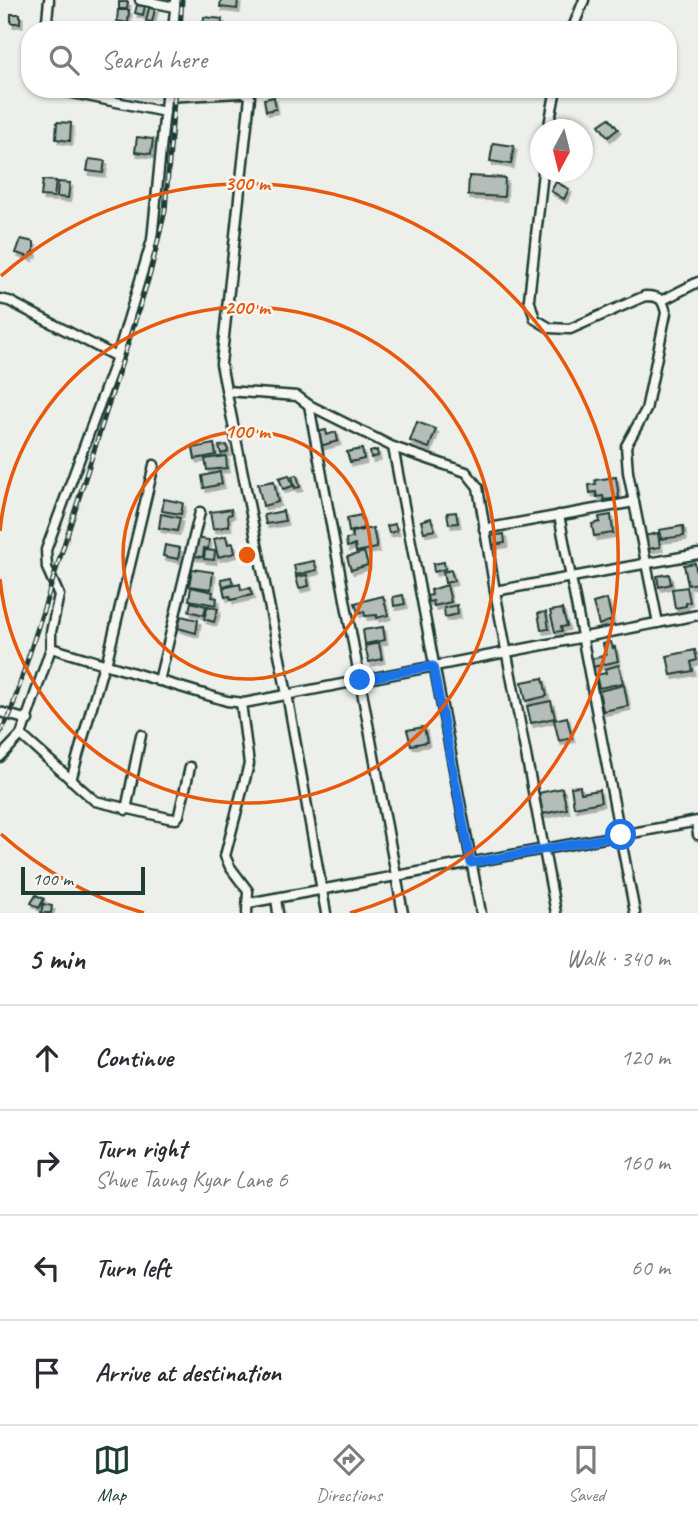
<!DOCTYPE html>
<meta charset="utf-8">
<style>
body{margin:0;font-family:Caveat,sans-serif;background:#f7f7f7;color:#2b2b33}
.compass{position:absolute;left:530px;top:119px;width:63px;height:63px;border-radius:50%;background:#fff;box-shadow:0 2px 5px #0004;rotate:187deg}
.scale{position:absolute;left:21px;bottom:18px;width:124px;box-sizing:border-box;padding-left:7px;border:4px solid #1f3d34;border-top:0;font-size:19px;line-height:24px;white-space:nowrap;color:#1f3d34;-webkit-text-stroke:5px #f6f6f2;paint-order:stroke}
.stop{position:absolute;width:21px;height:21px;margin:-16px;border:5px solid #1a73e8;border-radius:50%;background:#fff}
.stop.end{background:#1a73e8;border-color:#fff;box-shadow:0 2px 7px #0008}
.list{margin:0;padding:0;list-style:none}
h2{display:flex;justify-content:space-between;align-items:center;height:91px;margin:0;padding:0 28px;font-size:30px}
h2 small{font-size:23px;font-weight:400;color:#7c7c81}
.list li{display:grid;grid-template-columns:46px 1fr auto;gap:21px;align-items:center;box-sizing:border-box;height:105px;padding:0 28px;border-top:2px solid #e1e1e2}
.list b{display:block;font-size:26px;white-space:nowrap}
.list p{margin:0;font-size:23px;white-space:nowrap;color:#7c7c81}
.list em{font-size:23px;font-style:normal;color:#7c7c81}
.icon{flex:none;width:38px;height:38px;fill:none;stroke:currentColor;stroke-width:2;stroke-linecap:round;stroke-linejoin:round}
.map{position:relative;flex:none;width:698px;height:913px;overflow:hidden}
.search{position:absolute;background:#fff;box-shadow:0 2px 5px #0004;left:21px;right:21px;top:21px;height:77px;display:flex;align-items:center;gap:18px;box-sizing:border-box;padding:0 24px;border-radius:28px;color:#7c7c81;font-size:26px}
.sheet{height:511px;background:#fff}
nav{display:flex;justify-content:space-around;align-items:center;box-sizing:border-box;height:98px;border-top:2px solid #e1e1e2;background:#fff;font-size:19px;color:#7c7c81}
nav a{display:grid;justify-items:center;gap:4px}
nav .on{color:#1f3d34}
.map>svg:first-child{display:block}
</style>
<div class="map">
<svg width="698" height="913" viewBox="0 0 698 913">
<defs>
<filter id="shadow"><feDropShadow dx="2.5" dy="4" stdDeviation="0" flood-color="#0004"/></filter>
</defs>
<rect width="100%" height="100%" fill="#edefea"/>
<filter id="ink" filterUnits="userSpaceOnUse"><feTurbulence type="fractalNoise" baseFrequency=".0143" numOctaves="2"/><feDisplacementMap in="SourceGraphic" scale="14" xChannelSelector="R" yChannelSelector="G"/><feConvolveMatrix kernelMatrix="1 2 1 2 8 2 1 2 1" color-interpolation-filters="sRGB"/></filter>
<g filter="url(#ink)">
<g fill="#b4bdb8" stroke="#1f3d34" stroke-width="2" filter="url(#shadow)">
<polygon points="221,0 238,0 237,9 220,7"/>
<polygon points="119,2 128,2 127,9 119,9"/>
<polygon points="137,5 145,6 143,15 135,13"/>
<polygon points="149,8 155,9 152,22 146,21"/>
<polygon points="118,10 129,10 128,23 117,21"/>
<rect x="11" y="14" width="9" height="9"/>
<polygon points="204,17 222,19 221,30 203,30"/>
<polygon points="274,97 276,109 266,111 264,99"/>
<polygon points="609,118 618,129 608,137 599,125"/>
<polygon points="57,122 71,123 70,141 56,139"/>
<polygon points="137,137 153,139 151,154 135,152"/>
<polygon points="493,143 514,146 511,164 490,161"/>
<polygon points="89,159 105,161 103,173 87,171"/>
<polygon points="469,176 505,178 504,197 468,195"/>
<polygon points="43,180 56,181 54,197 41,196"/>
<polygon points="58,182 70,183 68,198 57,197"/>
<polygon points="556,182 569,189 564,199 551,191"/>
<polygon points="21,239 34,242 34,254 31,253 30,257 16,253"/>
<polygon points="417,422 436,429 429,448 410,441"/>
<polygon points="326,430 327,435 336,432 338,441 320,446 317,432"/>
<polygon points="214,444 216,455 195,459 193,448"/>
<polygon points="227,445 228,452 221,454 219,446"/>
<polygon points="362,449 364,459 350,462 347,452"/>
<polygon points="377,450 378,456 371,458 370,452"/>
<polygon points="226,456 227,468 207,470 205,459"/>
<polygon points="220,472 222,484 204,488 202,476"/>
<polygon points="289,475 293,486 283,489 279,478"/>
<polygon points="297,475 300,487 295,488 292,476"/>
<polygon points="616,477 619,498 604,500 603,496 597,497 596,492 590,493 589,485 596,484 595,480"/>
<polygon points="274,481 278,502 263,506 258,484"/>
<polygon points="164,499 183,503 181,514 162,511"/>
<polygon points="231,509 232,514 228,515 229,526 213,529 210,512"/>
<polygon points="283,511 285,521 266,524 264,515"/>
<polygon points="456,512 458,523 449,524 447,513"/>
<polygon points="161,514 180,518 177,531 159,528"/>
<polygon points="361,515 364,528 349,532 347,518"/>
<polygon points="611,515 613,533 594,536 592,524 600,522 599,517"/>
<polygon points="431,518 435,530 424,532 421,521"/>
<polygon points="395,524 397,531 389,533 387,526"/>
<polygon points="683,526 684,536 661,539 659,530"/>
<polygon points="373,528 377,548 356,552 355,545 347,547 346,539 353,538 352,532"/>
<polygon points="658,533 660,547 647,549 644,536"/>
<polygon points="504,534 505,543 492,545 490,536"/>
<polygon points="226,536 228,544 233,543 235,553 218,557 214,539"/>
<polygon points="195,538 209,540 208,549 204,548 203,557 193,556"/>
<polygon points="165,545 180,548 178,559 163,556"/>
<polygon points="205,550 215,551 214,560 204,559"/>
<polygon points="364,552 368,565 351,570 347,557"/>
<polygon points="314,561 317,570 296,575 294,565"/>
<polygon points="444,562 445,569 434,572 433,564"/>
<polygon points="695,563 698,583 688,585 684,565"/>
<polygon points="192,569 213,572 211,589 189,586"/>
<polygon points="451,570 454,581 445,583 443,572"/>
<polygon points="669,574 671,584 659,587 657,576"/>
<polygon points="307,575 309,586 299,588 296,577"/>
<polygon points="231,577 233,584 223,586 221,579"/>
<polygon points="240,584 241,590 250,588 252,595 231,600 230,596 225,597 223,588"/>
<polygon points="447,585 451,602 434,606 433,601 428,602 427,596 432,595 431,590"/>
<polygon points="191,587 213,592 212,597 217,598 216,605 189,600"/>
<polygon points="687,587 690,602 686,603 686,606 675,608 672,589"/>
<polygon points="403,595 405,604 394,606 393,597"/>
<polygon points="383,596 388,615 377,618 377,615 365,616 364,611 358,613 355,603"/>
<polygon points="607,599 612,620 599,625 593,603"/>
<polygon points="191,602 206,606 204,615 189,611"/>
<polygon points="457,605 458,614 445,617 444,608"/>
<polygon points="208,606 218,609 214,622 204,619"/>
<polygon points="562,609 567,626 561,627 562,631 555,632 550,611"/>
<polygon points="546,612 549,629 541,630 538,613"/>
<polygon points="181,616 198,620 196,633 178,628"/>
<polygon points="383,627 385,640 365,644 363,630"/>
<polygon points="611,642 613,648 615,647 618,661 593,667 591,659 606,655 603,644"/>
<polygon points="379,643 382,659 369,662 365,646"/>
<polygon points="695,650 697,660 691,662 693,671 671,675 667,656"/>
<polygon points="619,665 623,683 599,688 596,675 606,673 605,669"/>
<polygon points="543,678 547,696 526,701 522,682"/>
<polygon points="624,685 628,706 603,711 599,691"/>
<polygon points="551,701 555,718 531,723 527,706"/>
<polygon points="567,717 572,738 559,741 554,720"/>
<polygon points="424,727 427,742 411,745 407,730"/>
<polygon points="580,786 581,793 599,790 601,802 574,807 571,787"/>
<polygon points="562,788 567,809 543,814 539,793"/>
<polygon points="36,895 44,899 39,908 31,903"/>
<polygon points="43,904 52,906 51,913 41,913"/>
</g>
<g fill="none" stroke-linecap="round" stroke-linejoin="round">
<defs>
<g id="street">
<polyline points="140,0 175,7"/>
<polyline points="46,30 49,0"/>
<polyline points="173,30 176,0"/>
<polyline points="572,30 584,0"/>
<polyline points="53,89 165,112"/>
<polyline points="166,97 240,93 246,93 250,97 221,364 287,694 326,913"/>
<polyline points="548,130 556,89"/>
<path d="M543,172L529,299L535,319L550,328L570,329L645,296C660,296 663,299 666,313L646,410L626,446L628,472L658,623"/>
<polyline points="0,299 9,301 117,357"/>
<polyline points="663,300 698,282"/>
<polyline points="227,391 297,396 309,405 393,447 466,472 478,487 495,591 556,913"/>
<polyline points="309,405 403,913"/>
<polyline points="393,447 481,913"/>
<polyline points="559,515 635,913"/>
<polyline points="484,529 634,502"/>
<polyline points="495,591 698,554"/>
<polyline points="51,648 227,701 244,703 698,615"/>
<polyline points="106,665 154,465"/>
<polyline points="159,681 200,512"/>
<polyline points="241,703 249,764 225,856 230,867 248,891 247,913"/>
<polyline points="0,712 28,720"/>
<polyline points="21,735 95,801 168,818 176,819 179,815 190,767"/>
<polyline points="0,757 21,735 51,648 51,632 59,595 47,568 46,550 117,357 152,240 167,89"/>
<polyline points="71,780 104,664"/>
<polyline points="126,810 141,735"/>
<polyline points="696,822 698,835"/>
<polyline points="276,898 278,913"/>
<polyline points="248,903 698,821"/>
</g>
</defs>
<use href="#street" stroke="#1f3d34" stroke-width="13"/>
<use href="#street" stroke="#f6f6f2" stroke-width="8"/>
<defs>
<g id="rail">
<polyline points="180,30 182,0"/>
<polyline points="0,733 10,715 150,274 165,211 175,89"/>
</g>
</defs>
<use href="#rail" stroke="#1f3d34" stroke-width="5"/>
<use href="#rail" stroke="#f6f6f2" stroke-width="2.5" stroke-dasharray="8" stroke-linecap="butt"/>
</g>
</g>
<g fill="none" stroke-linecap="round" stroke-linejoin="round" filter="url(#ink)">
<polyline stroke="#1a73e8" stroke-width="9" points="360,680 433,666 471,863 621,835"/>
</g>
<g fill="none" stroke="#e8590c" stroke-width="3.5">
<circle cx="247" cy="555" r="124"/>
<path d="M0 531A248 248 0 1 1 0 579"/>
<path d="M144 913A372 372 0 0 1 1 834M1 276A372 372 0 1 1 350 913"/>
</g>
<circle cx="247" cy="555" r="10" fill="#e8590c" stroke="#f6f6f2" stroke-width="3.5"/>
<g font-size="21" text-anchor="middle" font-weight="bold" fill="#e8590c" stroke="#f6f6f2" stroke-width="5" stroke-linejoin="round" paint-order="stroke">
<text x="247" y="190">300 m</text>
<text x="247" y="314">200 m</text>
<text x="247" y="438">100 m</text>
</g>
</svg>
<svg class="compass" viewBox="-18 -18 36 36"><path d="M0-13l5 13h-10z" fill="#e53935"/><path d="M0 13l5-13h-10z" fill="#7c7c81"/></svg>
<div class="scale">100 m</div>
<div class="stop" style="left:621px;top:835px"></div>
<div class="stop end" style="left:360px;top:680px"></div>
<div class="search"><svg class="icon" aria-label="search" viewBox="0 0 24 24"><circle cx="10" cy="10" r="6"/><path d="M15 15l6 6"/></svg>Search here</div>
</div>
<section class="sheet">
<h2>5 min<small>Walk · 340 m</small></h2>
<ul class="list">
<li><svg class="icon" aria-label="ahead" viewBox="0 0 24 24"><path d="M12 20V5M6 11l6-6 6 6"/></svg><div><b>Continue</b></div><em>120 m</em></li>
<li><svg class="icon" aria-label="right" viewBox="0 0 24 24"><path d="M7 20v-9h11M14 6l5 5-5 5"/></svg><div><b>Turn right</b><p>Shwe Taung Kyar Lane 6</p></div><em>160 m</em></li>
<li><svg class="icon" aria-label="left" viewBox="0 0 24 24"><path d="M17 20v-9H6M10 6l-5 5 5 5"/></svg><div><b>Turn left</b></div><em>60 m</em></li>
<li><svg class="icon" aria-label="arrive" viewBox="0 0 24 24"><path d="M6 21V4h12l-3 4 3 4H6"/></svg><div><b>Arrive at destination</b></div></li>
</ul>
</section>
<nav>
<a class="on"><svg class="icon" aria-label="map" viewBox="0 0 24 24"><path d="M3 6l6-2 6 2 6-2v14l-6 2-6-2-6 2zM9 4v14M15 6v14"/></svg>Map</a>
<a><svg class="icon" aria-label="directions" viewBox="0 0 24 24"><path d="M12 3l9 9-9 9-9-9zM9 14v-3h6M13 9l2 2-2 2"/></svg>Directions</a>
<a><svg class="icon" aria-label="saved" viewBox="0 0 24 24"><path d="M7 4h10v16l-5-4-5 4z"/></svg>Saved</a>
</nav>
